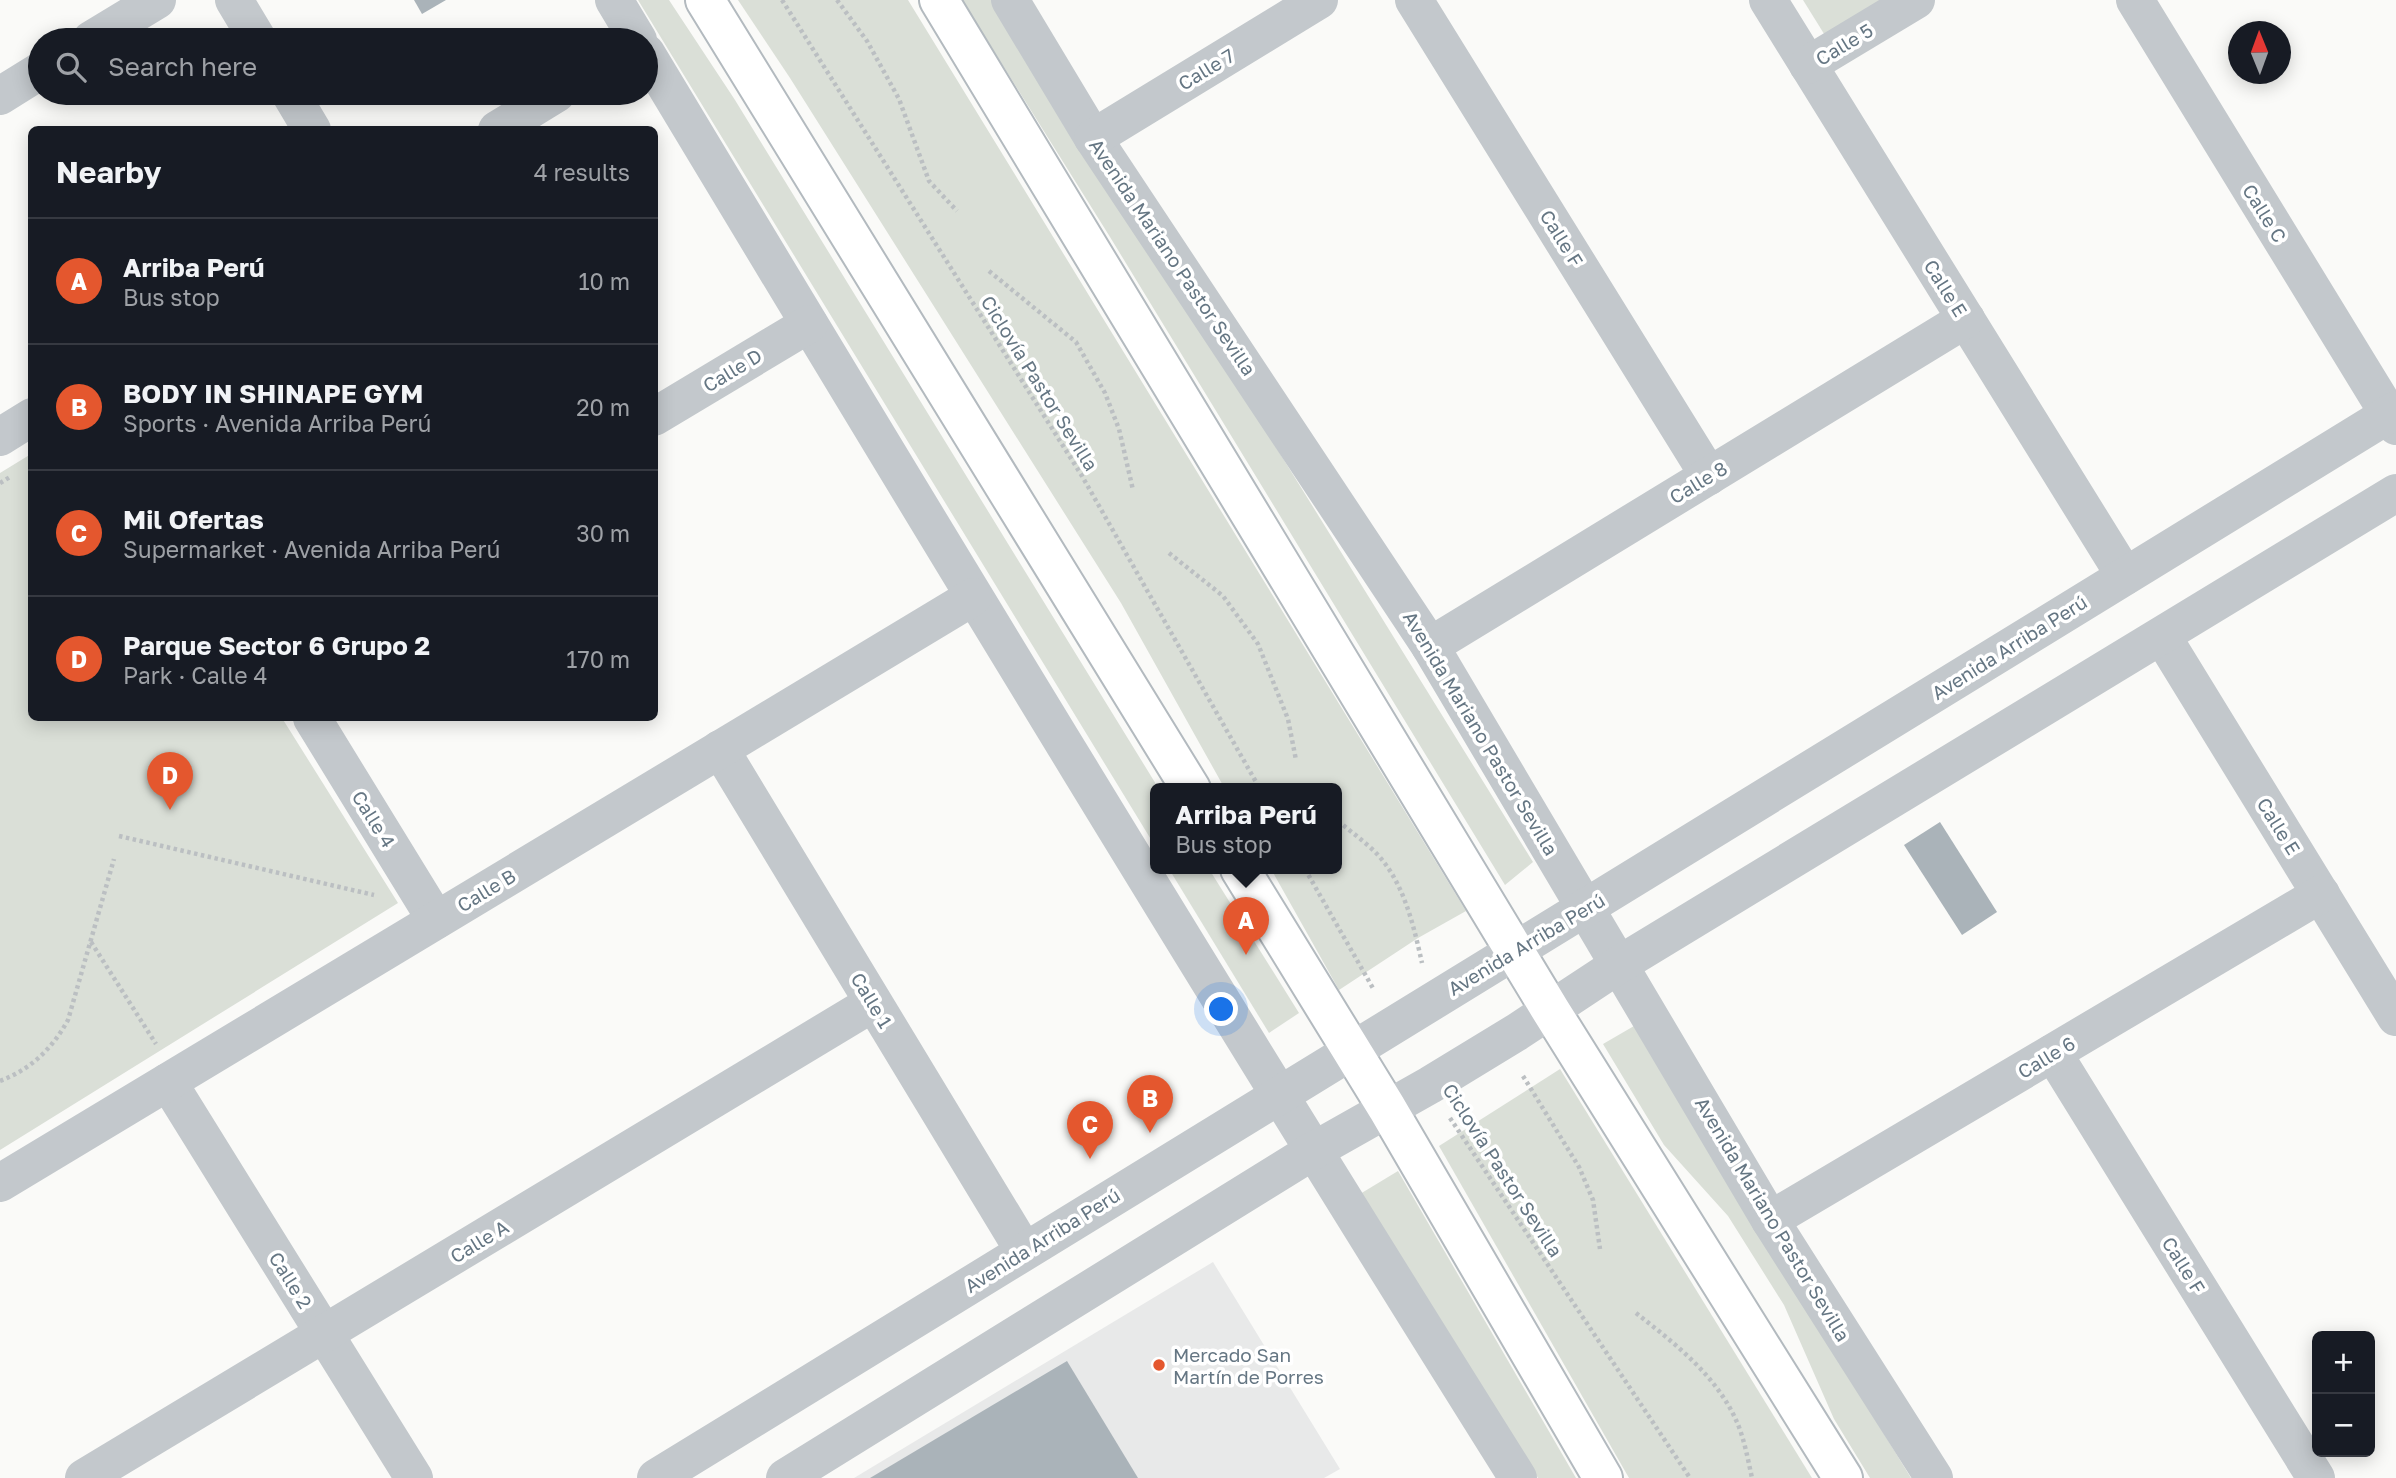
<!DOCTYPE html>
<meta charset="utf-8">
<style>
body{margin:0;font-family:"Golos Text",sans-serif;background:#20242c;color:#f1f3f6}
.controls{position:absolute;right:21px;bottom:21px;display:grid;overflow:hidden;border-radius:10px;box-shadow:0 4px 18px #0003}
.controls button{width:63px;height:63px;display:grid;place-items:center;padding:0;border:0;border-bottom:2px solid #363941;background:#171b24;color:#f1f3f6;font:35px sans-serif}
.compass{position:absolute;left:2228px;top:21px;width:63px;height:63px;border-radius:50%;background:#171b24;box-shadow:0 4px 18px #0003;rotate:359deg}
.you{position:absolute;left:1222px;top:1010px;width:24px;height:24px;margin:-18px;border:5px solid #fff;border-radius:50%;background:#1a73e8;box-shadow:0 0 0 10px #1a73e833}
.badge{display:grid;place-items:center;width:46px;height:46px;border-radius:50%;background:#e4572e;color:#fff;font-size:23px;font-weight:700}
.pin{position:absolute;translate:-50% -58px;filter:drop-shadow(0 2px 4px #0008)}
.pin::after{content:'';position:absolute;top:37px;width:24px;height:21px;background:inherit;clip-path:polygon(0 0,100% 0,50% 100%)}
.popup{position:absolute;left:1150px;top:783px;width:192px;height:91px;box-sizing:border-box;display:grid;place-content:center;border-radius:10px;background:#171b24;filter:drop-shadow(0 2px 5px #0005);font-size:23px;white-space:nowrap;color:#9ea1a6}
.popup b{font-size:26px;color:#f1f3f6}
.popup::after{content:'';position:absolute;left:50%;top:100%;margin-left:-14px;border:14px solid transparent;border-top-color:#171b24}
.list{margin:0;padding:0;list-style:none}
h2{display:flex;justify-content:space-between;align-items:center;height:91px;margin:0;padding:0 28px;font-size:30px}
h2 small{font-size:23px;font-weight:400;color:#9ea1a6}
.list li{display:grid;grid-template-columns:46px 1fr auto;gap:21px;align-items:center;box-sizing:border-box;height:126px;padding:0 28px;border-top:2px solid #363941}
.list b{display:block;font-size:26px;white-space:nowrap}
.list p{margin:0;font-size:23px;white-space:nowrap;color:#9ea1a6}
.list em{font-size:23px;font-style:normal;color:#9ea1a6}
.icon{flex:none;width:38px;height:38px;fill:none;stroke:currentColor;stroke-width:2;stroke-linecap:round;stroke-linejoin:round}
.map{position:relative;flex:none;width:2396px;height:1478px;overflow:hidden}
.search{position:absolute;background:#171b24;box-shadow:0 4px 18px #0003;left:28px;top:28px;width:630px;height:77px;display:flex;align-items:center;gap:18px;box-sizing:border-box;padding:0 24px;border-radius:38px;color:#9ea1a6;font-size:26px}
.panel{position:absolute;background:#171b24;box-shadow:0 4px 18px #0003;left:28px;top:126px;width:630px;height:595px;border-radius:10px}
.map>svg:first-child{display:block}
</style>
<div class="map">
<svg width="2396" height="1478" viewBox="0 0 2396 1478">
<rect width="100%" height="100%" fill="#fafaf8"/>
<polygon fill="#e8e9e9" points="1213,1262 1340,1469 1324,1478 854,1478"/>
<g fill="#dadfd7">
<polygon points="638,0 669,0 735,100 1159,789 1155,789 1155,846"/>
<polygon points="738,0 908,0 1466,911 1418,938 1339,990 1271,869 1337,869 1337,789 1225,789 1121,603 790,78"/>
<polygon points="962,0 999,0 1533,862 1505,885 1110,237"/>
<polygon points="1803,0 1887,0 1826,37"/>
<polygon points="31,454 32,718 282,718 398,903 0,1150 0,473"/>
<polygon points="1169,869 1209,869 1299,1013 1269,1033"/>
<polygon points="1634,1026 1911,1478 1870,1478 1834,1419 1784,1305 1728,1216 1664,1145 1603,1044"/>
<polygon points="1560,1069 1812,1478 1629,1478 1439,1146"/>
<polygon points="1398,1171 1576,1478 1538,1478 1360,1194"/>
</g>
<g fill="#aab3b9">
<polygon points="414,0 446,0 422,14"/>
<polygon points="1940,822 1997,912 1962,935 1904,845"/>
<polygon points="1067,1361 1138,1478 870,1478"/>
</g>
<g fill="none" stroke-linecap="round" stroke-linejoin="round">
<defs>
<g id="secondary">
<polyline points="705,0 1191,789"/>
<polyline points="939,0 1551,1011 1843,1478"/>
<polyline points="1240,869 1387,1108 1603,1478"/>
</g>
</defs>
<use href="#secondary" stroke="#b3babf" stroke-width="42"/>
<g stroke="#bbbfc2" stroke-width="4.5" stroke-dasharray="3.5 3.5" stroke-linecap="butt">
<polyline points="782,0 1082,476 1260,789"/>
<polyline points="837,0 867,41 899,99 929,181 957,211"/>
<polyline points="989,271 1076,342 1105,393 1119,429 1133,490"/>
<polyline points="0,483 10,477"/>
<polyline points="1169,553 1223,596 1258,644 1288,719 1296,760"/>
<path d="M1338,821C1349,830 1361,839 1372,849C1403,878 1413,923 1422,963"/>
<polyline points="119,836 374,895"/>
<polyline points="1305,869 1374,990"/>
<polyline points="91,942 156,1044"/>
<polyline points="1523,1076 1579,1167 1593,1200 1600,1249"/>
<path d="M0,1081C31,1069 52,1049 68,1020L114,859"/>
<polyline points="1450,1118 1690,1478"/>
<path d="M1636,1313C1674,1343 1715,1374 1736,1420C1744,1437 1748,1460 1752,1478"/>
</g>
<g stroke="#c3c8cc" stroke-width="38">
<polyline points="234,0 258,40"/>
<polyline points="614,0 638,40"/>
<polyline points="1010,0 1093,138 1430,646 1770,1220 1934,1478"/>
<polyline points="1414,0 1709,476"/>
<polyline points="1768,0 2125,576"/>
<polyline points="2135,0 2396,426"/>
<polyline points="91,40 157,0"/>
<path d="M646,53C933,530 1222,1007 1518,1478"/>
<polyline points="1808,65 1916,0"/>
<polyline points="290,93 312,130"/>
<polyline points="0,96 40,71"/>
<polyline points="497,130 557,93"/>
<polyline points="1093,138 1319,0"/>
<polyline points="654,417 809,324"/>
<polyline points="0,437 32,417"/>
<polyline points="2162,636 2396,1017"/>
<polyline points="1430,646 1966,319"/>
<polyline points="312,718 436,920"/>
<polyline points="720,749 1024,1251"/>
<polyline points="2053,1053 2316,1478"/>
<polyline points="168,1082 414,1478"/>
<polyline points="0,1183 973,597"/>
<polyline points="1770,1220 2321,894"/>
<polyline points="84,1478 873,1003"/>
</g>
<g stroke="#c3c8cc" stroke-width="38">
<polyline points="656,1478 2396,410"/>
<polyline points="785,1478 1313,1151 1430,1085 1517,1032 1620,964 2396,493"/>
</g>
<use href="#secondary" stroke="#fff" stroke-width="38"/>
</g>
<circle fill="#e4572e" stroke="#fff" stroke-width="2.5" cx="1159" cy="1365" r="7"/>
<g text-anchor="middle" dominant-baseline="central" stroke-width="7" stroke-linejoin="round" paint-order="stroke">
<g font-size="19" fill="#657683" stroke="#fff">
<text transform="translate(1844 44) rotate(-31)">Calle 5</text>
<text transform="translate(1206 69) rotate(-31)">Calle 7</text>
<text transform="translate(2265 213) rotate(58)">Calle C</text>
<text transform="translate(1562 238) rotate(58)">Calle F</text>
<text transform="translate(1173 257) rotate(56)">Avenida Mariano Pastor Sevilla</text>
<text transform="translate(1946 288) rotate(58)">Calle E</text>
<text transform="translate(732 370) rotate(-31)">Calle D</text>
<text transform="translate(1040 383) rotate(58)">Ciclovía Pastor Sevilla</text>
<text transform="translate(1698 482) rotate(-31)">Calle 8</text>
<text transform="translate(2009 647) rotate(-32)">Avenida Arriba Perú</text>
<text transform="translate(1481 733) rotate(59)">Avenida Mariano Pastor Sevilla</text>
<text transform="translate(374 819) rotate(58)">Calle 4</text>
<text transform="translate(2279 826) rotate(58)">Calle E</text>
<text transform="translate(486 890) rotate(-31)">Calle B</text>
<text transform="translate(1526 944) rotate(-31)">Avenida Arriba Perú</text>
<text transform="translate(872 1000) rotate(59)">Calle 1</text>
<text transform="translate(2046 1057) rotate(-31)">Calle 6</text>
<text transform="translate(1503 1170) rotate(57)">Ciclovía Pastor Sevilla</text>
<text transform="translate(1773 1219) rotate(59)">Avenida Mariano Pastor Sevilla</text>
<text transform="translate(1042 1240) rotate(-32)">Avenida Arriba Perú</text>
<text transform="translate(479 1241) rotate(-31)">Calle A</text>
<text transform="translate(2184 1265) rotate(58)">Calle F</text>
<text transform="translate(291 1280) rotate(58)">Calle 2</text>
</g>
<g font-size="19" fill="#657683" stroke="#fff" text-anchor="start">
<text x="1173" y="1354">Mercado San<tspan x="1173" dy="22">Martín de Porres</tspan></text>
</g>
</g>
</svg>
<div class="controls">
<button>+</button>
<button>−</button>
</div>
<svg class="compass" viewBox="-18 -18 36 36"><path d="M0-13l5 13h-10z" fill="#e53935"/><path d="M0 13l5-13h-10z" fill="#9ea1a6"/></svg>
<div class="you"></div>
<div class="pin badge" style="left:1246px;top:955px">A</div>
<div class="popup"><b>Arriba Perú</b>Bus stop</div>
<div class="pin badge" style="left:1150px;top:1133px">B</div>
<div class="pin badge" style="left:1090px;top:1159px">C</div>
<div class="pin badge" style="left:170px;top:810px">D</div>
<div class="search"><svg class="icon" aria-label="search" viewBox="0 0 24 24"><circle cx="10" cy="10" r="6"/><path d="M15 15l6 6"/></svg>Search here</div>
<section class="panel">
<h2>Nearby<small>4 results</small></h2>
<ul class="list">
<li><span class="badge">A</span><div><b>Arriba Perú</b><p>Bus stop</p></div><em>10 m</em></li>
<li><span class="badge">B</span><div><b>BODY IN SHINAPE GYM</b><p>Sports · Avenida Arriba Perú</p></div><em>20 m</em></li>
<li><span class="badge">C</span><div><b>Mil Ofertas</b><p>Supermarket · Avenida Arriba Perú</p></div><em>30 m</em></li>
<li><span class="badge">D</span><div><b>Parque Sector 6 Grupo 2</b><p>Park · Calle 4</p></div><em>170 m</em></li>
</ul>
</section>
</div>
